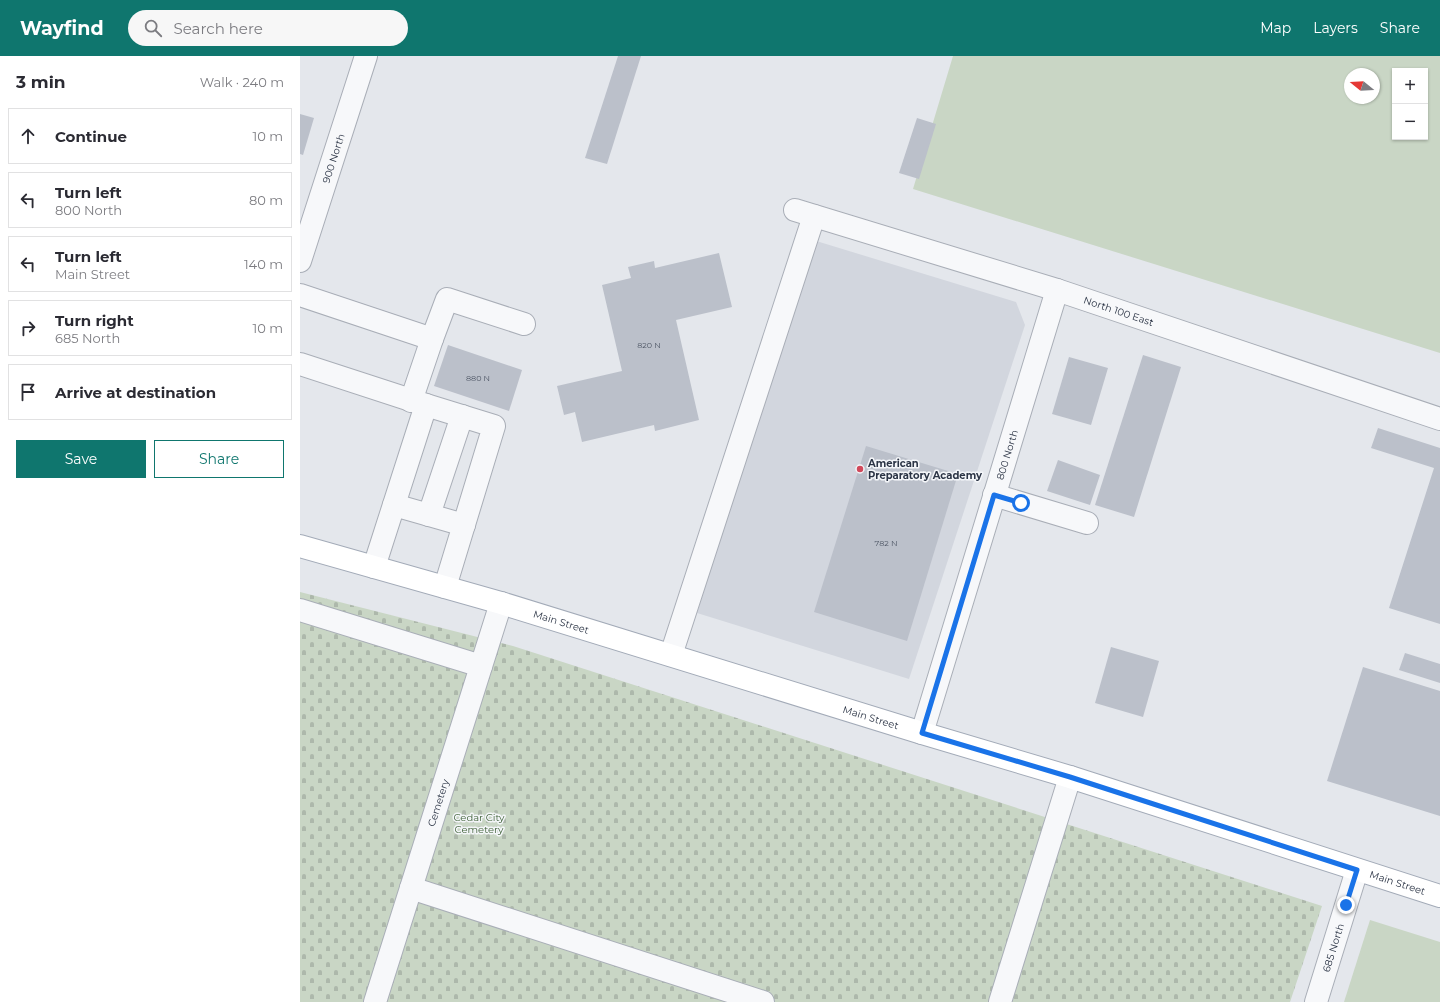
<!DOCTYPE html>
<meta charset="utf-8">
<style>
body{margin:0;font-family:Montserrat,sans-serif;background:#f7f7f7;color:#2b2b33}
.controls{position:absolute;right:12px;top:12px;display:grid;overflow:hidden;border-radius:0px;box-shadow:0 1px 3px #0004}
.controls button{width:36px;height:36px;display:grid;place-items:center;padding:0;border:0;border-bottom:1px solid #e1e1e2;background:#fff;color:#2b2b33;font:20px sans-serif}
.compass{position:absolute;left:1044px;top:12px;width:36px;height:36px;border-radius:50%;background:#fff;box-shadow:0 1px 3px #0004;rotate:288deg}
.stop{position:absolute;width:12px;height:12px;margin:-9px;border:3px solid #1a73e8;border-radius:50%;background:#fff}
.stop.end{background:#1a73e8;border-color:#fff;box-shadow:0 1px 4px #0008}
.list{margin:0;padding:0;list-style:none}
h2{display:flex;justify-content:space-between;align-items:center;height:52px;margin:0;padding:0 16px;font-size:17px}
h2 small{font-size:13px;font-weight:400;color:#7c7c81}
.list li{display:grid;grid-template-columns:26px 1fr auto;gap:12px;align-items:center;box-sizing:border-box;height:56px;margin:0 8px 8px;padding:0 8px;border:1px solid #e1e1e2;border-radius:0px}
.list b{display:block;font-size:15px;white-space:nowrap}
.list p{margin:0;font-size:13px;white-space:nowrap;color:#7c7c81}
.list em{font-size:13px;font-style:normal;color:#7c7c81}
.actions{display:flex;gap:8px;padding:12px 16px}
.actions a{flex:1;padding:9px 0;border:1px solid #0f766e;border-radius:0px;text-align:center;font-size:14px;color:#0f766e}
.actions .main{background:#0f766e;color:#fff}
.icon{flex:none;width:22px;height:22px;fill:none;stroke:currentColor;stroke-width:2;stroke-linecap:round;stroke-linejoin:round}
.map{position:relative;flex:none;width:1140px;height:946px;overflow:hidden}
header{display:flex;align-items:center;gap:24px;box-sizing:border-box;height:56px;padding:0 20px;background:#0f766e;color:#fff}
header strong{font-size:19px}
nav{display:flex;gap:22px;margin-inline-start:auto;font-size:14px}
.search{width:280px;height:36px;background:#f7f7f7;display:flex;align-items:center;gap:10px;box-sizing:border-box;padding:0 14px;border-radius:22px;color:#7c7c81;font-size:15px}
main{display:flex}
aside{flex:1;background:#fff}
.map>svg:first-child{display:block}
</style>
<header>
<strong>Wayfind</strong>
<div class="search"><svg class="icon" aria-label="search" viewBox="0 0 24 24"><circle cx="10" cy="10" r="6"/><path d="M15 15l6 6"/></svg>Search here</div>
<nav><a>Map</a><a>Layers</a><a>Share</a></nav>
</header>
<main>
<aside>
<h2>3 min<small>Walk · 240 m</small></h2>
<ul class="list">
<li><svg class="icon" aria-label="ahead" viewBox="0 0 24 24"><path d="M12 20V5M6 11l6-6 6 6"/></svg><div><b>Continue</b></div><em>10 m</em></li>
<li><svg class="icon" aria-label="left" viewBox="0 0 24 24"><path d="M17 20v-9H6M10 6l-5 5 5 5"/></svg><div><b>Turn left</b><p>800 North</p></div><em>80 m</em></li>
<li><svg class="icon" aria-label="left" viewBox="0 0 24 24"><path d="M17 20v-9H6M10 6l-5 5 5 5"/></svg><div><b>Turn left</b><p>Main Street</p></div><em>140 m</em></li>
<li><svg class="icon" aria-label="right" viewBox="0 0 24 24"><path d="M7 20v-9h11M14 6l5 5-5 5"/></svg><div><b>Turn right</b><p>685 North</p></div><em>10 m</em></li>
<li><svg class="icon" aria-label="arrive" viewBox="0 0 24 24"><path d="M6 21V4h12l-3 4 3 4H6"/></svg><div><b>Arrive at destination</b></div></li>
</ul>
<div class="actions"><a class="main">Save</a><a>Share</a></div>
</aside>
<div class="map">
<svg width="1140" height="946" viewBox="0 0 1140 946">
<defs>
<pattern id="cemetery-stones" width="16" height="16" patternUnits="userSpaceOnUse"><rect width="16" height="16" fill="#c9d6c5"/><path d="M2 7V4a2 2 0 0 1 4 0v3zM10 15v-3a2 2 0 0 1 4 0v3z" fill="#adb8ab"/></pattern>
</defs>
<rect width="100%" height="100%" fill="#e4e7ec"/>
<polygon fill="#d2d6de" points="513,184 716,246 725,269 609,623 397,557"/>
<g fill="#c9d6c5" fill-rule="evenodd">
<path d="M653,0H1140V297L613,133ZM1095,15H1125V81H1095ZM1050,18H1074V42H1050Z"/>
<polygon points="1070,864 1140,886 1140,946 1044,946"/>
</g>
<polygon fill="url(#cemetery-stones)" points="0,536 213,590 1022,850 990,946 0,946"/>
<g fill="#bbc0ca">
<polygon points="318,0 341,0 307,108 285,102"/>
<polygon points="0,58 14,62 3,99 0,98"/>
<polygon points="617,62 636,68 619,123 599,117"/>
<polygon points="419,197 432,251 376,264 399,364 355,375 354,369 282,386 275,356 264,359 257,330 322,315 302,229 331,222 328,211 354,205 355,212"/>
<polygon points="148,289 222,314 209,355 134,330"/>
<polygon points="843,299 881,311 834,461 795,449"/>
<polygon points="769,301 808,312 791,369 752,358"/>
<polygon points="1078,372 1140,392 1140,568 1089,552 1134,412 1071,392"/>
<polygon points="566,390 658,418 607,585 514,556"/>
<polygon points="758,404 800,419 790,449 747,435"/>
<polygon points="811,591 859,605 843,661 795,647"/>
<polygon points="1105,597 1140,608 1140,627 1099,614"/>
<polygon points="1063,611 1140,635 1140,760 1027,725"/>
</g>
<g fill="none" stroke-linecap="round" stroke-linejoin="round">
<defs>
<g id="minor">
<path id="s1" d="M495,154L757,234L1140,363"/>
<path id="s2" d="M0,205L66,0"/>
<polyline points="0,239 132,283 111,345"/>
<polyline points="132,283 147,243 224,268"/>
<polyline points="0,308 126,349"/>
<polyline points="694,439 787,467"/>
<polyline points="94,449 164,469"/>
<polyline points="129,459 162,360"/>
<polyline points="74,511 126,349 194,370 145,531"/>
<polyline points="0,554 181,610"/>
<polyline points="371,599 514,160"/>
<path id="s3" d="M622,677L757,234"/>
<polyline points="111,832 463,946"/>
<path id="s4" d="M75,946L201,547"/>
<polyline points="700,946 770,721"/>
<path id="s5" d="M1016,946L1057,814"/>
</g>
<g id="major">
<path id="s6" d="M0,490L201,547L622,677L770,721L1140,840"/>
</g>
</defs>
<use href="#minor" stroke="#a9aeb7" stroke-width="24"/>
<use href="#major" stroke="#a3abb8" stroke-width="24"/>
<use href="#minor" stroke="#f7f8fa" stroke-width="22"/>
<use href="#major" stroke="#fff" stroke-width="22"/>
</g>
<g fill="none" stroke-linecap="round" stroke-linejoin="round">
<polyline stroke="#1a73e8" stroke-width="5" points="721,447 694,439 622,677 770,721 1057,814 1046,849"/>
</g>
<circle fill="#d1495b" stroke="#f4f6f9" stroke-width="1.5" cx="560" cy="413" r="4"/>
<g text-anchor="middle" dominant-baseline="central" stroke-width="3" stroke-linejoin="round" paint-order="stroke">
<g font-size="8" fill="#4f5766">
<text x="349" y="289">820 N</text>
<text x="178" y="322">880 N</text>
<text x="586" y="487">782 N</text>
</g>
<g font-size="10" fill="#2b3445" stroke="#f4f6f9">
<text stroke="none"><textPath href="#s2" startOffset="108">900 North</textPath></text>
<text stroke="none"><textPath href="#s1" startOffset="339">North 100 East</textPath></text>
<text stroke="none"><textPath href="#s3" startOffset="291">800 North</textPath></text>
<text stroke="none"><textPath href="#s6" startOffset="272">Main Street</textPath></text>
<text stroke="none"><textPath href="#s6" startOffset="596">Main Street</textPath></text>
<text stroke="none"><textPath href="#s4" startOffset="209">Cemetery</textPath></text>
<text stroke="none"><textPath href="#s6" startOffset="1148">Main Street</textPath></text>
<text stroke="none"><textPath href="#s5" startOffset="57">685 North</textPath></text>
</g>
<g font-size="10" font-weight="bold" fill="#2b3445" stroke="#f4f6f9" text-anchor="start">
<text x="568" y="407">American<tspan x="568" dy="12">Preparatory Academy</tspan></text>
</g>
<g font-size="10" fill="#3f6138" stroke="#f4f6f9">
<text x="179" y="761">Cedar City<tspan x="179" dy="12">Cemetery</tspan></text>
</g>
</g>
</svg>
<div class="controls">
<button>+</button>
<button>−</button>
</div>
<svg class="compass" viewBox="-18 -18 36 36"><path d="M0-13l5 13h-10z" fill="#e53935"/><path d="M0 13l5-13h-10z" fill="#7c7c81"/></svg>
<div class="stop" style="left:721px;top:447px"></div>
<div class="stop end" style="left:1046px;top:849px"></div>
</div>
</main>
